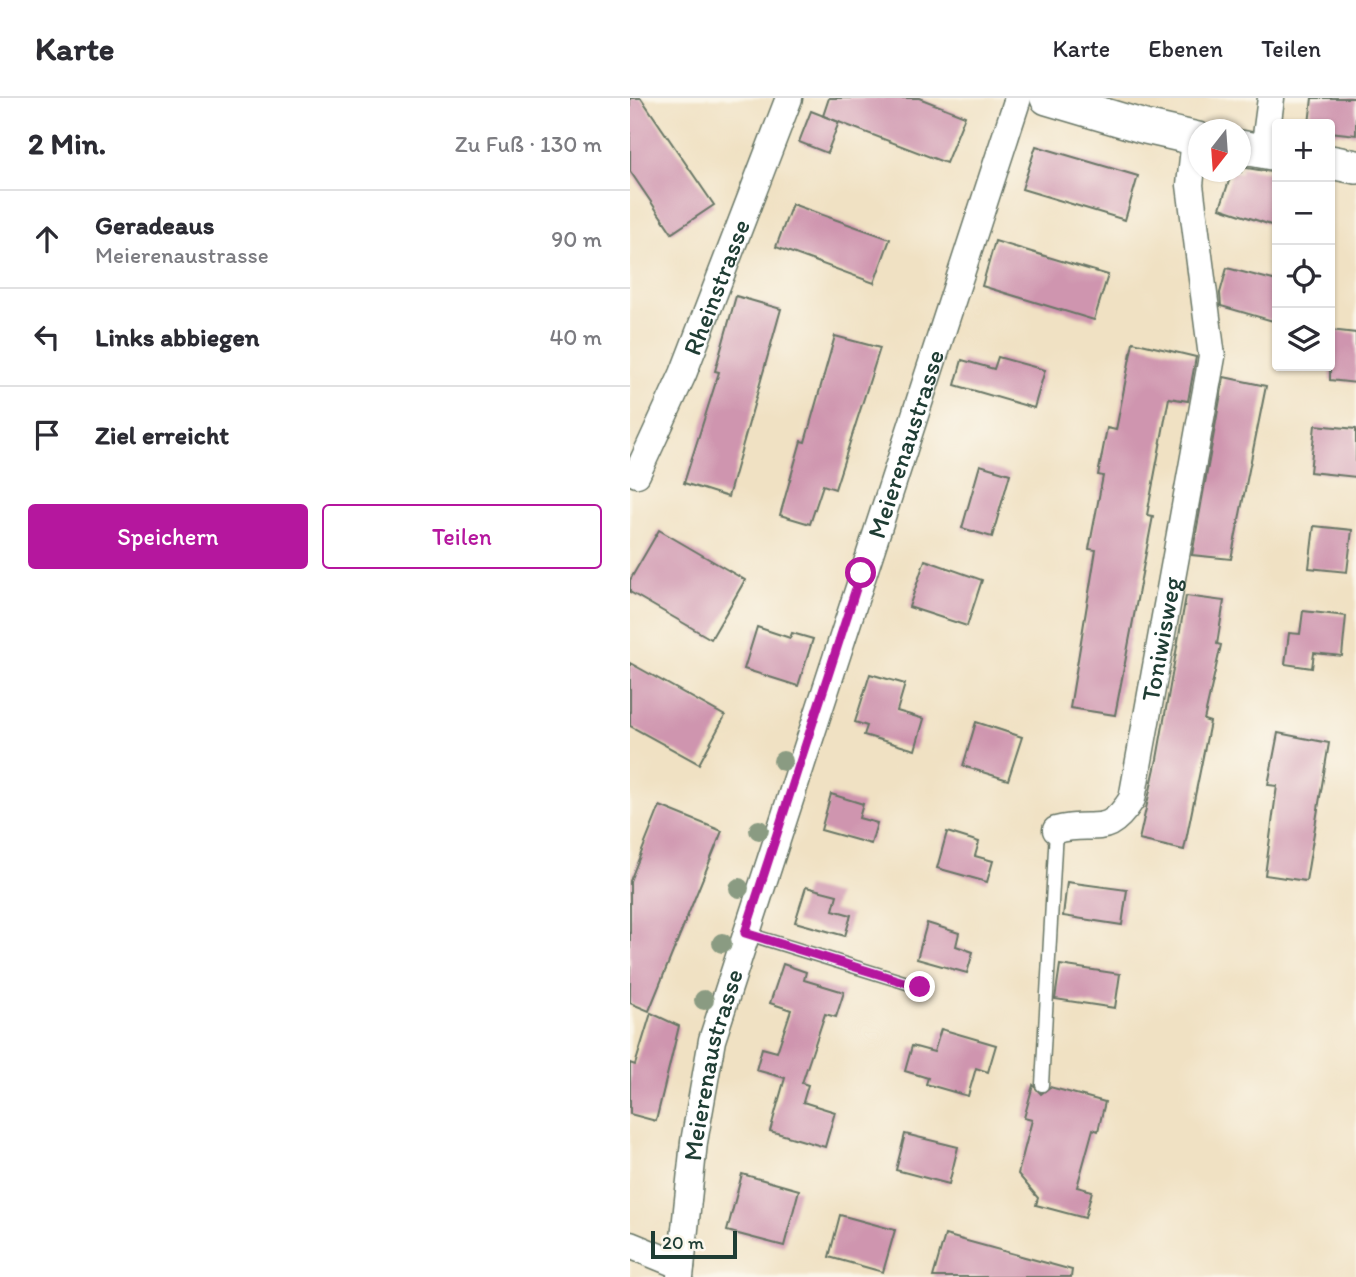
<!DOCTYPE html>
<html lang="de">
<meta charset="utf-8">
<style>
body{margin:0;font-family:Itim,sans-serif;background:#f7f7f7;color:#2b2b33}
.controls{position:absolute;right:21px;top:21px;display:grid;overflow:hidden;border-radius:7px;box-shadow:0 2px 5px #0004}
.controls button{width:63px;height:63px;display:grid;place-items:center;padding:0;border:0;border-bottom:2px solid #e1e1e2;background:#fff;color:#2b2b33;font:35px sans-serif}
.compass{position:absolute;left:558px;top:21px;width:63px;height:63px;border-radius:50%;background:#fff;box-shadow:0 2px 5px #0004;rotate:197deg}
.scale{position:absolute;left:21px;bottom:18px;width:86px;box-sizing:border-box;padding-left:7px;border:4px solid #1f3d34;border-top:0;font-size:19px;line-height:24px;white-space:nowrap;color:#1f3d34;-webkit-text-stroke:5px #fbf7ec;paint-order:stroke}
.stop{position:absolute;width:21px;height:21px;margin:-16px;border:5px solid #b5179e;border-radius:50%;background:#fff}
.stop.end{background:#b5179e;border-color:#fff;box-shadow:0 2px 7px #0008}
.list{margin:0;padding:0;list-style:none}
h2{display:flex;justify-content:space-between;align-items:center;height:91px;margin:0;padding:0 28px;font-size:30px}
h2 small{font-size:23px;font-weight:400;color:#7c7c81}
.list li{display:grid;grid-template-columns:46px 1fr auto;gap:21px;align-items:center;box-sizing:border-box;height:98px;padding:0 28px;border-top:2px solid #e1e1e2}
.list b{display:block;font-size:26px;white-space:nowrap}
.list p{margin:0;font-size:23px;white-space:nowrap;color:#7c7c81}
.list em{font-size:23px;font-style:normal;color:#7c7c81}
.actions{display:flex;gap:14px;padding:21px 28px}
.actions a{flex:1;padding:16px 0;border:2px solid #b5179e;border-radius:7px;text-align:center;font-size:24px;color:#b5179e}
.actions .main{background:#b5179e;color:#fff}
.icon{flex:none;width:38px;height:38px;fill:none;stroke:currentColor;stroke-width:2;stroke-linecap:round;stroke-linejoin:round}
.map{position:relative;flex:none;width:726px;height:1179px;overflow:hidden}
header{display:flex;align-items:center;gap:42px;box-sizing:border-box;height:98px;padding:0 35px;background:#fff;border-bottom:2px solid #e1e1e2}
header strong{font-size:33px}
nav{display:flex;gap:38px;margin-inline-start:auto;font-size:24px}
main{display:flex}
aside{flex:1;background:#fff}
.map>svg:first-child{display:block}
</style>
<header>
<strong>Karte</strong>
<nav><a>Karte</a><a>Ebenen</a><a>Teilen</a></nav>
</header>
<main>
<aside>
<h2>2 Min.<small>Zu Fuß · 130 m</small></h2>
<ul class="list">
<li><svg class="icon" aria-label="ahead" viewBox="0 0 24 24"><path d="M12 20V5M6 11l6-6 6 6"/></svg><div><b>Geradeaus</b><p>Meierenaustrasse</p></div><em>90 m</em></li>
<li><svg class="icon" aria-label="left" viewBox="0 0 24 24"><path d="M17 20v-9H6M10 6l-5 5 5 5"/></svg><div><b>Links abbiegen</b></div><em>40 m</em></li>
<li><svg class="icon" aria-label="arrive" viewBox="0 0 24 24"><path d="M6 21V4h12l-3 4 3 4H6"/></svg><div><b>Ziel erreicht</b></div></li>
</ul>
<div class="actions"><a class="main">Speichern</a><a>Teilen</a></div>
</aside>
<div class="map">
<svg width="726" height="1179" viewBox="0 0 726 1179">
<rect width="100%" height="100%" fill="#fbf7ec"/>
<filter id="ink" filterUnits="userSpaceOnUse"><feTurbulence type="fractalNoise" baseFrequency=".0143" numOctaves="2"/><feDisplacementMap in="SourceGraphic" scale="14" xChannelSelector="R" yChannelSelector="G"/><feConvolveMatrix kernelMatrix="1 2 1 2 8 2 1 2 1" color-interpolation-filters="sRGB"/></filter>
<filter id="wash" filterUnits="userSpaceOnUse"><feTurbulence type="fractalNoise" baseFrequency=".00686" numOctaves="4" result="noise"/><feDisplacementMap in="SourceGraphic" scale="28" xChannelSelector="R" yChannelSelector="G"/><feGaussianBlur stdDeviation="1.57" result="paint"/><feColorMatrix in="noise" values="0 0 0 0 0 0 0 0 0 0 0 0 0 0 0 0 0 1.4 0 .05"/><feComposite in="paint" operator="in"/></filter>
<g filter="url(#wash)">
<rect width="100%" height="100%" fill="#f0e1c3"/>
<g id="blocks">
<g fill="#cf95af">
<polygon points="0,0 11,0 84,107 42,135 0,73"/>
<polygon points="199,0 289,0 335,18 316,65 193,18"/>
<polygon points="682,0 726,0 726,37 700,34 700,26 679,26"/>
<polygon points="181,13 209,24 197,55 169,44"/>
<polygon points="406,48 508,78 495,122 392,91"/>
<polygon points="611,69 647,75 647,129 590,110 602,74 611,74"/>
<polygon points="162,106 260,141 244,185 146,149"/>
<polygon points="365,143 478,177 464,222 352,188"/>
<polygon points="597,170 647,183 647,208 643,223 591,208 590,195"/>
<polygon points="106,198 151,211 98,399 54,385 89,274 85,273"/>
<polygon points="700,232 726,235 726,285 700,282"/>
<polygon points="205,238 250,250 205,391 193,387 180,426 150,417 171,343 175,344"/>
<polygon points="503,244 566,259 558,303 539,300 517,417 523,418 485,617 440,610 466,452 459,451 473,378 468,377 477,330 486,332"/>
<polygon points="368,259 415,272 404,310 325,287 332,262 364,271"/>
<polygon points="594,279 636,288 601,461 562,457"/>
<polygon points="685,327 726,331 726,379 680,374"/>
<polygon points="350,367 380,376 362,439 332,430"/>
<polygon points="684,428 722,432 717,474 679,470"/>
<polygon points="29,432 115,482 81,541 0,494 0,482"/>
<polygon points="295,462 352,482 337,528 279,509"/>
<polygon points="556,498 594,503 587,546 591,547 574,622 580,624 554,752 509,742 527,661"/>
<polygon points="673,513 716,518 712,558 684,555 682,570 655,566 659,535 670,536"/>
<polygon points="127,529 160,540 162,535 183,541 168,588 114,571"/>
<polygon points="0,565 95,618 69,666 0,628"/>
<polygon points="240,576 275,586 267,613 294,621 285,652 234,637 237,628 225,624"/>
<polygon points="346,624 392,639 378,682 333,668"/>
<polygon points="648,635 699,645 676,783 635,777 647,688 638,687"/>
<polygon points="201,696 233,706 229,720 247,725 241,746 191,732"/>
<polygon points="30,708 92,733 19,913 0,905 0,783"/>
<polygon points="317,734 349,744 345,758 363,763 357,784 307,770"/>
<polygon points="437,784 497,792 492,827 433,818"/>
<polygon points="176,789 207,797 203,812 221,817 215,838 165,824"/>
<polygon points="297,825 329,835 326,848 343,854 337,875 287,861"/>
<polygon points="153,866 176,874 174,882 214,894 206,919 195,916 172,985 178,987 173,1004 205,1014 195,1049 140,1033 155,980 126,972 132,950 147,954 161,912 140,905"/>
<polygon points="430,867 490,876 485,910 425,901"/>
<polygon points="21,915 49,928 26,1023 0,1016 0,965 5,967"/>
<polygon points="311,931 366,947 358,974 346,970 338,998 296,986 298,980 275,973 282,948 304,954"/>
<polygon points="403,987 411,996 420,989 475,1004 468,1033 463,1031 447,1089 462,1093 455,1120 406,1107 408,1100 388,1076 402,1022 394,1020"/>
<polygon points="275,1036 328,1049 319,1086 266,1072"/>
<polygon points="112,1076 169,1092 154,1148 97,1133"/>
<polygon points="210,1117 265,1132 253,1174 199,1159"/>
<polygon points="315,1137 442,1172 441,1179 303,1179"/>
</g>
</g>
</g>
<g filter="url(#ink)">
<use href="#blocks" fill-opacity="0" stroke="#687666" stroke-width="2"/>
<g fill="none" stroke-linecap="round" stroke-linejoin="round">
<defs>
<g id="service">
<polyline points="115,835 290,889"/>
<polyline points="412,987 426,732"/>
</g>
<g id="minor">
<polyline points="634,53 641,0"/>
<path id="s1" d="M7,376L53,276L159,0"/>
<path id="s2" d="M426,732C466,721 475,743 502,701L582,259L560,87L565,41"/>
<polyline points="0,1147 51,1168"/>
<path id="s3" d="M50,1179L64,1044L82,942L388,0"/>
</g>
<g id="tertiary">
<polyline points="417,0 515,29 568,41"/>
<polyline points="610,49 647,56"/>
<polyline points="700,64 726,69"/>
</g>
</defs>
<use href="#service" stroke="#687666" stroke-width="15"/>
<use href="#minor" stroke="#687666" stroke-width="29"/>
<use href="#tertiary" stroke="#687666" stroke-width="36"/>
<use href="#service" stroke="#fff" stroke-width="12"/>
<use href="#minor" stroke="#fff" stroke-width="26"/>
<use href="#tertiary" stroke="#fff" stroke-width="33"/>
</g>
<g fill="#8a9b82">
<circle cx="153" cy="663" r="10"/>
<circle cx="129" cy="732" r="10"/>
<circle cx="109" cy="790" r="10"/>
<circle cx="92" cy="845" r="10"/>
<circle cx="74" cy="902" r="10"/>
</g>
</g>
<g fill="none" stroke-linecap="round" stroke-linejoin="round" filter="url(#ink)">
<polyline stroke="#b5179e" stroke-width="9" points="231,475 115,835 290,889"/>
</g>
<g text-anchor="middle" dominant-baseline="central" stroke-width="7" stroke-linejoin="round" paint-order="stroke">
<g font-size="26" fill="#1f3d34" stroke="#fbf7ec">
<text stroke="none"><textPath href="#s1" startOffset="203">Rheinstrasse</textPath></text>
<text stroke="none"><textPath href="#s3" startOffset="866">Meierenaustrasse</textPath></text>
<text stroke="none"><textPath href="#s2" startOffset="250">Toniwisweg</textPath></text>
<text stroke="none"><textPath href="#s3" startOffset="215">Meierenaustrasse</textPath></text>
</g>
</g>
</svg>
<div class="controls">
<button>+</button>
<button>−</button>
<button><svg class="icon" aria-label="locate" viewBox="0 0 24 24"><circle cx="12" cy="12" r="6"/><path d="M12 2v4M12 18v4M2 12h4M18 12h4"/></svg></button>
<button><svg class="icon" aria-label="layers" viewBox="0 0 24 24"><path d="M12 4l9 5-9 5-9-5zM3 14l9 5 9-5"/></svg></button>
</div>
<svg class="compass" viewBox="-18 -18 36 36"><path d="M0-13l5 13h-10z" fill="#e53935"/><path d="M0 13l5-13h-10z" fill="#7c7c81"/></svg>
<div class="scale">20 m</div>
<div class="stop" style="left:231px;top:475px"></div>
<div class="stop end" style="left:290px;top:889px"></div>
</div>
</main>
